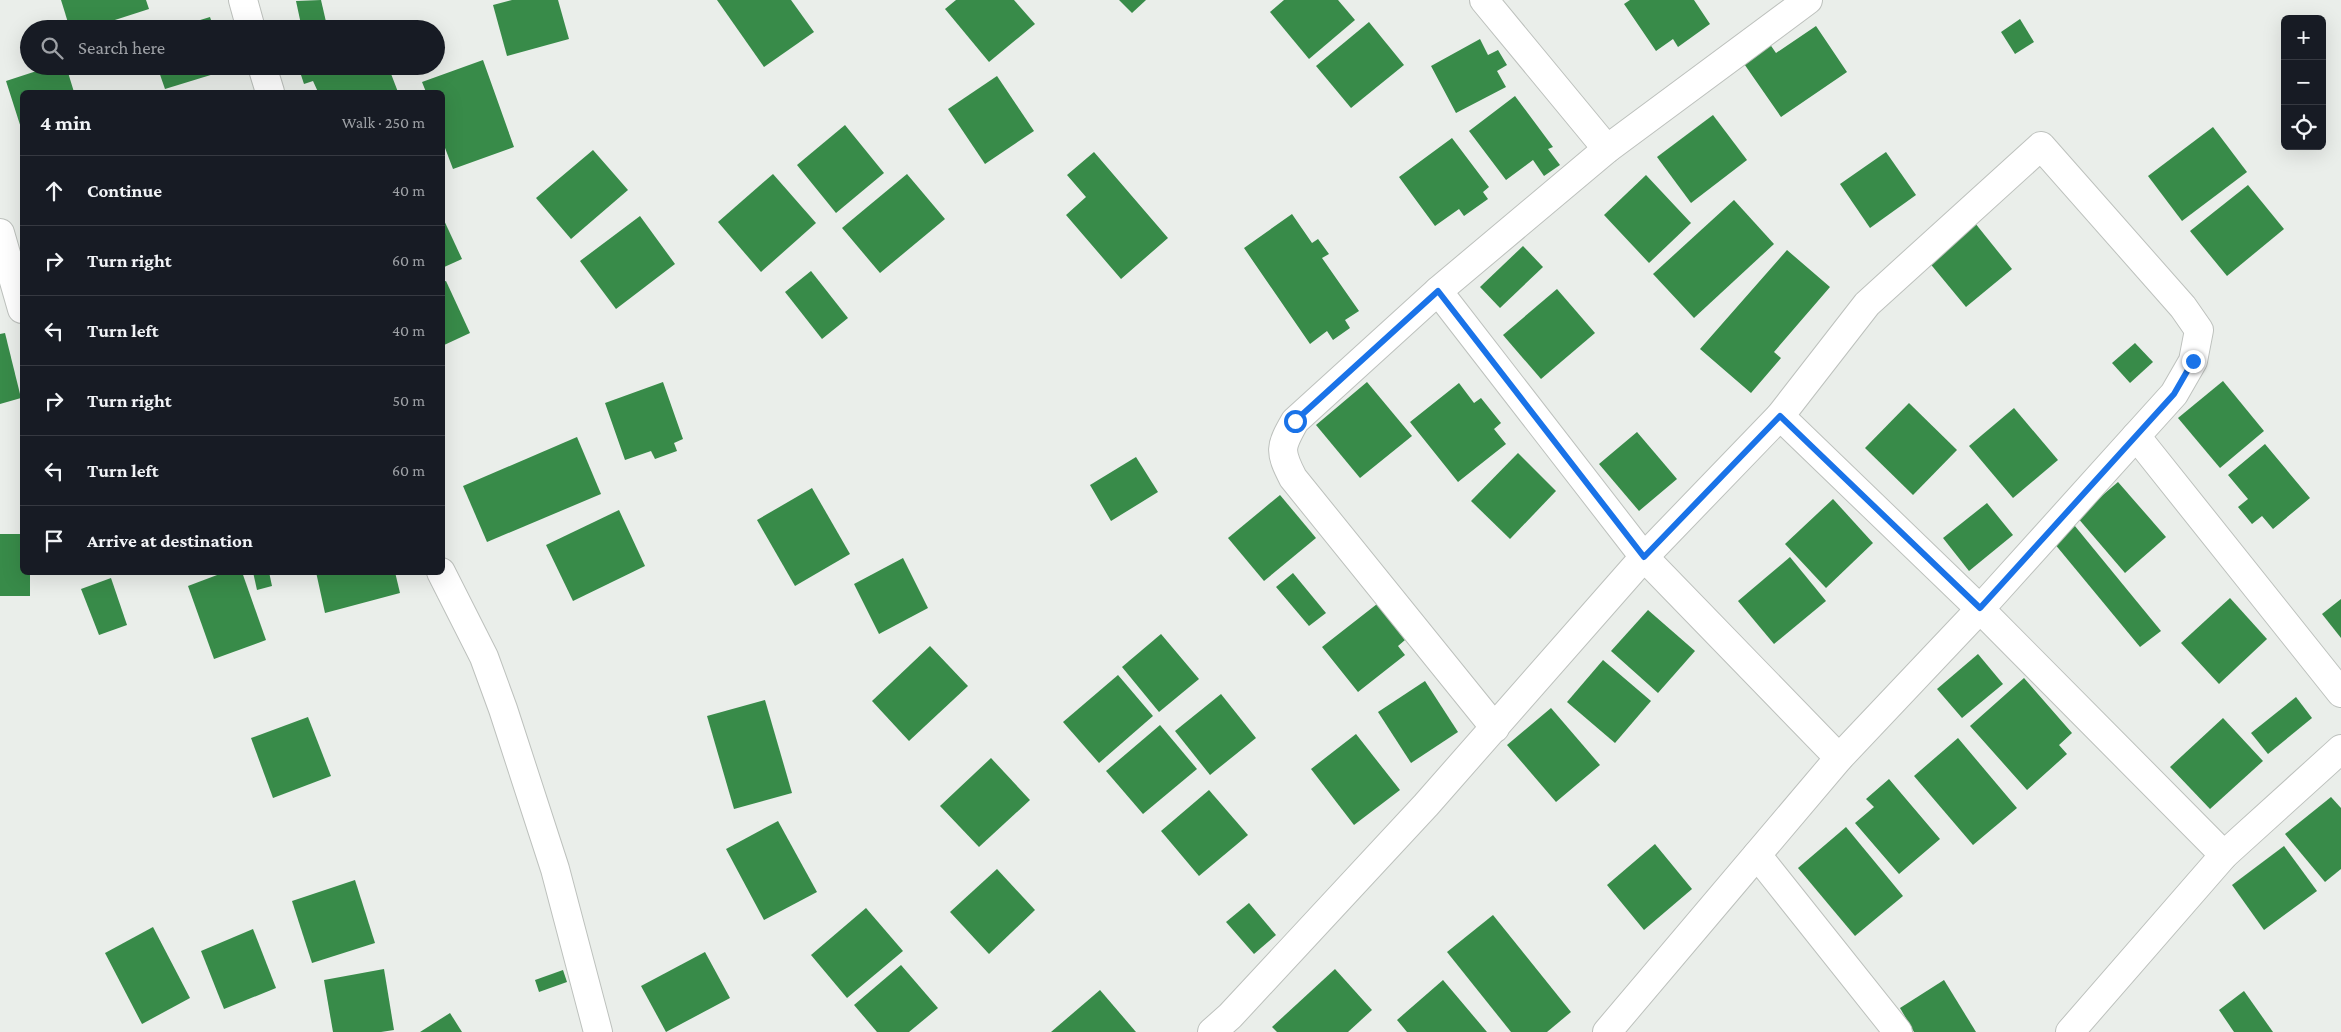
<!DOCTYPE html>
<meta charset="utf-8">
<style>
body{margin:0;font-family:"Crimson Pro",serif;background:#242831;color:#f1f3f6}
.controls{position:absolute;right:15px;top:15px;display:grid;overflow:hidden;border-radius:8px;box-shadow:0 5px 20px #0002}
.controls button{width:45px;height:45px;display:grid;place-items:center;padding:0;border:0;border-bottom:1px solid #363941;background:#171b24;color:#f1f3f6;font:25px sans-serif}
.stop{position:absolute;width:15px;height:15px;margin:-11px;border:4px solid #1a73e8;border-radius:50%;background:#fff}
.stop.end{background:#1a73e8;border-color:#fff;box-shadow:0 1px 5px #0008}
.list{margin:0;padding:0;list-style:none}
h2{display:flex;justify-content:space-between;align-items:center;height:65px;margin:0;padding:0 20px;font-size:21px}
h2 small{font-size:16px;font-weight:400;color:#9ea1a6}
.list li{display:grid;grid-template-columns:32px 1fr auto;gap:15px;align-items:center;box-sizing:border-box;height:70px;padding:0 20px;border-top:1px solid #363941}
.list b{display:block;font-size:19px;white-space:nowrap}
.list em{font-size:16px;font-style:normal;color:#9ea1a6}
.icon{flex:none;width:28px;height:28px;fill:none;stroke:currentColor;stroke-width:2;stroke-linecap:round;stroke-linejoin:round}
.map{position:relative;flex:none;width:2341px;height:1032px;overflow:hidden}
.search{position:absolute;background:#171b24;box-shadow:0 5px 20px #0002;left:20px;top:20px;width:425px;height:55px;display:flex;align-items:center;gap:12px;box-sizing:border-box;padding:0 18px;border-radius:28px;color:#9ea1a6;font-size:19px}
.panel{position:absolute;background:#171b24;box-shadow:0 5px 20px #0002;left:20px;top:90px;width:425px;height:485px;border-radius:8px}
.map>svg:first-child{display:block}
</style>
<div class="map">
<svg width="2341" height="1032" viewBox="0 0 2341 1032">
<rect width="100%" height="100%" fill="#eaeeea"/>
<g fill="#388b49">
<polygon points="61,0 146,0 149,9 87,29 70,29"/>
<polygon points="321,0 327,26 302,29 296,1"/>
<polygon points="512,0 558,0 569,39 507,56 493,5"/>
<polygon points="717,0 791,0 814,32 764,67"/>
<polygon points="956,0 1014,0 1035,24 989,62 945,9"/>
<polygon points="1119,0 1146,0 1132,13"/>
<polygon points="1284,0 1338,0 1355,20 1309,59 1270,12"/>
<polygon points="1630,0 1694,0 1710,24 1678,47 1673,39 1656,51 1624,4"/>
<polygon points="210,17 214,29 174,29 174,28"/>
<polygon points="2020,19 2034,42 2015,54 2001,32"/>
<polygon points="1369,22 1404,65 1351,108 1316,66"/>
<polygon points="1816,26 1847,72 1781,117 1740,58 1767,40 1776,53"/>
<polygon points="1480,39 1488,55 1498,50 1507,65 1497,71 1506,87 1456,113 1431,66"/>
<polygon points="483,60 514,147 453,169 442,140 442,92 426,92 422,82"/>
<polygon points="52,66 66,66 74,92 22,92 22,131 6,81"/>
<polygon points="157,66 226,66 227,70 165,89"/>
<polygon points="298,66 336,66 337,69 343,66 388,66 398,92 318,92 313,81 304,84"/>
<polygon points="997,76 1034,131 985,164 948,109"/>
<polygon points="1515,96 1553,147 1548,149 1560,165 1544,176 1533,160 1506,180 1469,131"/>
<polygon points="1713,115 1747,160 1691,203 1657,157"/>
<polygon points="845,125 884,173 836,213 797,165"/>
<polygon points="2213,127 2247,172 2182,221 2148,176"/>
<polygon points="1452,138 1489,187 1483,192 1488,199 1464,216 1459,209 1435,226 1399,177"/>
<polygon points="593,150 628,190 571,239 536,198"/>
<polygon points="1094,152 1168,238 1121,279 1066,215 1086,197 1067,175"/>
<polygon points="1886,152 1916,195 1870,228 1840,184"/>
<polygon points="773,174 816,223 761,272 718,222"/>
<polygon points="907,174 945,219 880,273 842,228"/>
<polygon points="1646,175 1691,223 1649,263 1604,215"/>
<polygon points="2248,185 2284,229 2227,276 2190,231"/>
<polygon points="1734,200 1774,244 1694,318 1653,274"/>
<polygon points="1292,214 1312,243 1318,239 1329,254 1322,258 1359,311 1345,320 1350,328 1333,340 1327,331 1310,344 1244,248"/>
<polygon points="442,216 462,259 442,268"/>
<polygon points="640,216 675,264 616,309 580,261"/>
<polygon points="1975,223 2012,269 1966,307 1928,261"/>
<polygon points="1523,246 1543,267 1500,308 1480,287"/>
<polygon points="1787,250 1830,287 1774,352 1781,358 1751,393 1700,349"/>
<polygon points="811,271 848,318 822,339 785,292"/>
<polygon points="446,281 470,333 442,346 442,282"/>
<polygon points="1557,289 1595,333 1541,379 1503,335"/>
<polygon points="5,333 21,398 0,404 0,334"/>
<polygon points="2135,343 2153,362 2130,383 2112,363"/>
<polygon points="2223,381 2264,431 2220,468 2178,418"/>
<polygon points="663,382 683,439 674,443 677,451 655,459 651,451 625,460 605,403"/>
<polygon points="1367,382 1412,436 1360,478 1316,425"/>
<polygon points="1459,383 1474,403 1481,398 1501,423 1494,429 1506,444 1458,482 1410,422"/>
<polygon points="1909,403 1957,450 1913,495 1865,448"/>
<polygon points="2014,408 2058,460 2013,498 1969,446"/>
<polygon points="1637,432 1677,479 1639,511 1599,464"/>
<polygon points="577,437 601,494 487,542 463,486"/>
<polygon points="2265,444 2310,498 2273,529 2262,516 2252,524 2238,507 2248,499 2228,475"/>
<polygon points="1518,453 1556,491 1510,539 1471,501"/>
<polygon points="1136,457 1158,492 1111,521 1090,485"/>
<polygon points="2118,482 2166,537 2125,573 2077,517"/>
<polygon points="812,488 850,554 795,586 757,520"/>
<polygon points="1280,495 1316,538 1264,581 1228,538"/>
<polygon points="1833,499 1873,543 1826,588 1785,544"/>
<polygon points="1987,503 2013,535 1969,571 1943,538"/>
<polygon points="619,510 645,566 573,601 546,545"/>
<polygon points="2070,520 2161,631 2140,647 2049,537"/>
<polygon points="0,534 22,534 22,572 30,572 30,596 0,596"/>
<polygon points="1790,557 1826,601 1774,644 1738,601"/>
<polygon points="903,558 928,608 879,634 854,584"/>
<polygon points="225,572 242,572 266,640 214,659 188,586"/>
<polygon points="253,572 269,572 272,586 257,590"/>
<polygon points="316,572 395,572 400,593 325,613"/>
<polygon points="1293,573 1326,613 1309,626 1276,587"/>
<polygon points="111,578 127,625 99,635 81,589"/>
<polygon points="2230,598 2267,639 2219,684 2181,643"/>
<polygon points="2341,599 2341,638 2322,614"/>
<polygon points="1377,604 1405,640 1398,646 1405,655 1358,692 1322,647"/>
<polygon points="1648,610 1695,651 1658,693 1611,651"/>
<polygon points="1161,634 1199,679 1159,712 1122,667"/>
<polygon points="930,646 968,686 909,741 872,701"/>
<polygon points="1978,654 2003,684 1962,718 1937,689"/>
<polygon points="1603,660 1651,701 1615,743 1567,702"/>
<polygon points="1118,675 1153,716 1099,763 1063,722"/>
<polygon points="2024,678 2072,733 2059,745 2067,754 2027,790 1970,726"/>
<polygon points="1425,681 1458,732 1411,763 1378,712"/>
<polygon points="1221,694 1256,738 1210,775 1175,731"/>
<polygon points="2296,697 2312,718 2268,754 2251,733"/>
<polygon points="765,700 792,793 734,809 707,716"/>
<polygon points="1551,708 1600,765 1556,802 1507,745"/>
<polygon points="308,717 331,776 273,798 251,738"/>
<polygon points="2223,718 2263,761 2210,809 2170,767"/>
<polygon points="1160,725 1197,769 1143,814 1106,771"/>
<polygon points="1356,734 1400,790 1354,825 1311,769"/>
<polygon points="1958,738 2017,808 1973,845 1914,776"/>
<polygon points="991,758 1030,800 979,847 940,806"/>
<polygon points="1889,779 1940,839 1899,874 1855,823 1874,807 1866,799"/>
<polygon points="1209,790 1248,835 1199,876 1161,831"/>
<polygon points="2331,797 2341,808 2341,869 2325,882 2285,834"/>
<polygon points="778,821 817,892 764,920 726,849"/>
<polygon points="1846,827 1903,896 1855,936 1798,868"/>
<polygon points="1655,844 1692,889 1644,930 1607,885"/>
<polygon points="2284,846 2317,891 2264,930 2232,885"/>
<polygon points="997,869 1035,910 989,954 950,912"/>
<polygon points="355,880 375,943 312,963 292,901"/>
<polygon points="1249,903 1276,935 1254,954 1226,922"/>
<polygon points="866,908 903,951 847,998 811,955"/>
<polygon points="1493,915 1571,1012 1547,1032 1511,1032 1447,952"/>
<polygon points="153,927 190,998 142,1024 105,953"/>
<polygon points="253,929 276,988 224,1009 201,951"/>
<polygon points="705,952 730,998 666,1032 641,986"/>
<polygon points="901,965 938,1008 909,1032 877,1032 854,1005"/>
<polygon points="384,969 394,1030 381,1032 333,1032 324,980"/>
<polygon points="1335,969 1372,1010 1348,1032 1277,1032 1272,1027"/>
<polygon points="563,970 567,982 539,992 535,980"/>
<polygon points="1443,980 1487,1032 1407,1032 1397,1020"/>
<polygon points="1944,980 1976,1032 1914,1032 1900,1008"/>
<polygon points="1100,990 1136,1032 1051,1032"/>
<polygon points="2244,991 2273,1032 2234,1032 2219,1010"/>
<polygon points="450,1013 462,1032 420,1032"/>
</g>
<g fill="none" stroke-linecap="round" stroke-linejoin="round">
<defs>
<g id="street">
<polyline points="243,0 251,29"/>
<polyline points="1484,0 1607,149"/>
<polyline points="1808,0 1607,149 1438,291 1644,557 1839,758"/>
<polyline points="262,66 270,92"/>
<polyline points="0,233 22,309"/>
<path d="M1438,291L1295,421C1280,447 1279,451 1293,478L1495,728"/>
<polyline points="1780,416 1980,609 2224,855"/>
<polyline points="2136,436 2341,693"/>
<polyline points="441,572 484,657 503,709 555,869 598,1032"/>
<polyline points="1757,855 1898,1032"/>
<polyline points="1212,1032 1230,1016 1426,805 1644,557 1780,416 1867,304 2041,146 2183,307 2199,330 2193,361 2174,394 1980,609 1839,758 1607,1032"/>
<polyline points="2070,1032 2224,855 2341,749"/>
</g>
</defs>
<use href="#street" stroke="#bdc1bd" stroke-width="30"/>
<use href="#street" stroke="#fff" stroke-width="28"/>
</g>
<g fill="none" stroke-linecap="round" stroke-linejoin="round">
<polyline stroke="#1a73e8" stroke-width="6" points="1295,421 1438,291 1644,557 1780,416 1980,608 2174,394 2193,361"/>
</g>
</svg>
<div class="controls">
<button>+</button>
<button>−</button>
<button><svg class="icon" aria-label="locate" viewBox="0 0 24 24"><circle cx="12" cy="12" r="6"/><path d="M12 2v4M12 18v4M2 12h4M18 12h4"/></svg></button>
</div>
<div class="stop" style="left:1295px;top:421px"></div>
<div class="stop end" style="left:2193px;top:361px"></div>
<div class="search"><svg class="icon" aria-label="search" viewBox="0 0 24 24"><circle cx="10" cy="10" r="6"/><path d="M15 15l6 6"/></svg>Search here</div>
<section class="panel">
<h2>4 min<small>Walk · 250 m</small></h2>
<ul class="list">
<li><svg class="icon" aria-label="ahead" viewBox="0 0 24 24"><path d="M12 20V5M6 11l6-6 6 6"/></svg><div><b>Continue</b></div><em>40 m</em></li>
<li><svg class="icon" aria-label="right" viewBox="0 0 24 24"><path d="M7 20v-9h11M14 6l5 5-5 5"/></svg><div><b>Turn right</b></div><em>60 m</em></li>
<li><svg class="icon" aria-label="left" viewBox="0 0 24 24"><path d="M17 20v-9H6M10 6l-5 5 5 5"/></svg><div><b>Turn left</b></div><em>40 m</em></li>
<li><svg class="icon" aria-label="right" viewBox="0 0 24 24"><path d="M7 20v-9h11M14 6l5 5-5 5"/></svg><div><b>Turn right</b></div><em>50 m</em></li>
<li><svg class="icon" aria-label="left" viewBox="0 0 24 24"><path d="M17 20v-9H6M10 6l-5 5 5 5"/></svg><div><b>Turn left</b></div><em>60 m</em></li>
<li><svg class="icon" aria-label="arrive" viewBox="0 0 24 24"><path d="M6 21V4h12l-3 4 3 4H6"/></svg><div><b>Arrive at destination</b></div></li>
</ul>
</section>
</div>
